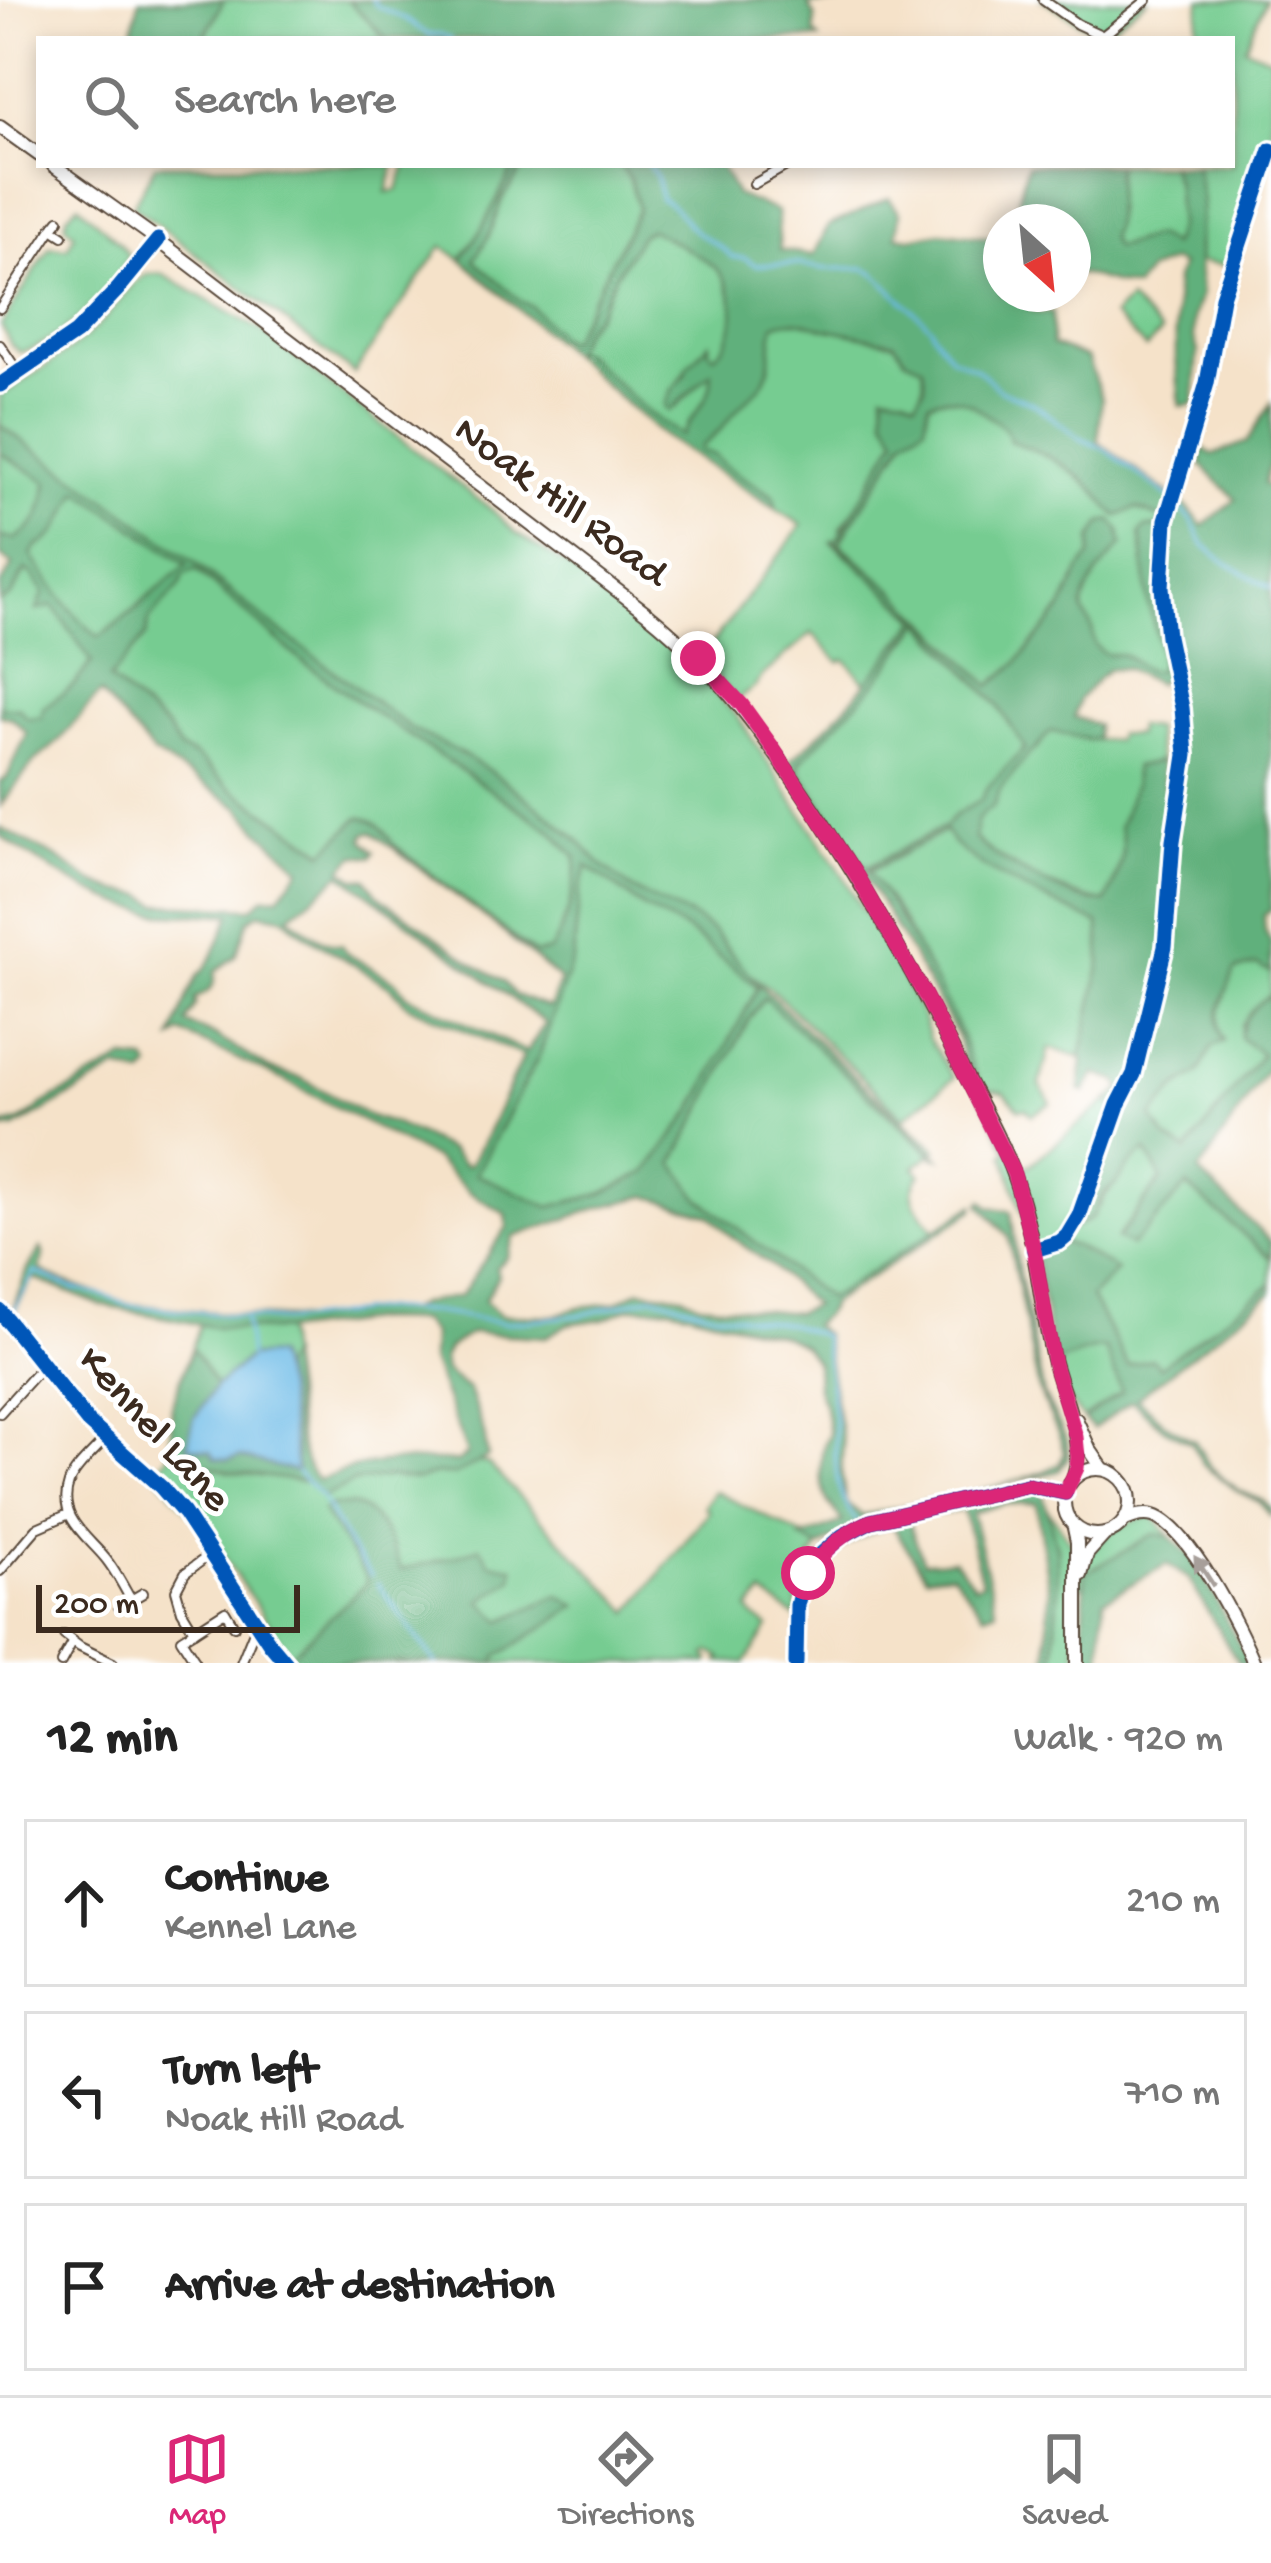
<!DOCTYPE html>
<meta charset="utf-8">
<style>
body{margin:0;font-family:"Gochi Hand",sans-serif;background:#f2f2f2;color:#222}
.compass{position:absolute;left:983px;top:204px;width:108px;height:108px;border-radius:50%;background:#fff;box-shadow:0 6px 18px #0003;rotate:153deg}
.scale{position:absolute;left:36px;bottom:30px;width:264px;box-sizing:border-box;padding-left:12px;border:6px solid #3b2a1e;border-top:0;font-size:33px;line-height:42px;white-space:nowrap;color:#3b2a1e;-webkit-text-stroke:9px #fff;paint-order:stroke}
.stop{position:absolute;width:36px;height:36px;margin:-27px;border:9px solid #db2777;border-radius:50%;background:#fff}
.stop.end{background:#db2777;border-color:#fff;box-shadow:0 3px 12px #0008}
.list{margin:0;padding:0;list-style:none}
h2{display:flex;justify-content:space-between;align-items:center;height:156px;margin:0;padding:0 48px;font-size:51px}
h2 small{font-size:39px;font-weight:400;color:#767676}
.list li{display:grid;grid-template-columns:78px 1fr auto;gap:36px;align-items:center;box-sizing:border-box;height:168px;margin:0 24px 24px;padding:0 24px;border:3px solid #e0e0e0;border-radius:0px}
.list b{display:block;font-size:45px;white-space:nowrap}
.list p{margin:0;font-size:39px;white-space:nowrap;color:#767676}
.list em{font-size:39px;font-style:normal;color:#767676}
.icon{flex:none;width:66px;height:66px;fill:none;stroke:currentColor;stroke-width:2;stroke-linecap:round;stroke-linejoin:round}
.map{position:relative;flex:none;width:1271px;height:1663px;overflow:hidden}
.search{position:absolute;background:#fff;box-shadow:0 6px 18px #0003;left:36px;right:36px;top:36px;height:132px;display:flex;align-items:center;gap:30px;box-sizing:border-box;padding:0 42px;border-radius:0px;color:#767676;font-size:45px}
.sheet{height:732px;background:#fff}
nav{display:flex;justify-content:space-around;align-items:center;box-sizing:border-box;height:168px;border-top:3px solid #e0e0e0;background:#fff;font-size:33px;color:#767676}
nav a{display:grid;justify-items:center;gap:6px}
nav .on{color:#db2777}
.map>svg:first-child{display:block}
</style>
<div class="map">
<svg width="1271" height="1663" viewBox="0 0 1271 1663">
<rect width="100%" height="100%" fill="#fff"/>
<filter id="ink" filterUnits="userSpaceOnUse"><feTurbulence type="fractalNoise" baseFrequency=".00833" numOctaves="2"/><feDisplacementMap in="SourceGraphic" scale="24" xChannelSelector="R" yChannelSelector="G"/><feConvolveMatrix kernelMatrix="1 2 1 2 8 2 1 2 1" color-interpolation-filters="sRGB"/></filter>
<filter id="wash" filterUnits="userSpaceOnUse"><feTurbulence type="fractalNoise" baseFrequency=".004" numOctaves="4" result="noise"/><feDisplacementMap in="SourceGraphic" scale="48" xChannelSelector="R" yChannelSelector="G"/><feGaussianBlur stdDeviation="2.7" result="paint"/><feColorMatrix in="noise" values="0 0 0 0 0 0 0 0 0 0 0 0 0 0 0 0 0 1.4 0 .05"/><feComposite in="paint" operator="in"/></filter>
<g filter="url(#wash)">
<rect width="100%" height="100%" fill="#f5e2c9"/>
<g fill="#76cc91" stroke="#587b58" stroke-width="3" fill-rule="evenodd">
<polygon points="224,0 348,0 386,39 204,39"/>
<polygon points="1043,0 1147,0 1101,35"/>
<polygon points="1200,0 1266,0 1245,47 1271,58 1271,150 1232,266 1199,262 1196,165 1232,165 1232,39 1197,39"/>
<polygon points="155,165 394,165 387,192 398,190 406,165 515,165 480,232 461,259 442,246 354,373 133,206"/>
<path d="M525,165H619L630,178L638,209C616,255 593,298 569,341L560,338L531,306L520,302L473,260L489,235L502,199Z"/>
<polygon points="1116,165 1170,165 1176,184 1178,225 1171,246 1156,236 1114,248 1110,238 1115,217"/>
<path d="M78,204L121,244L128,254C122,285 50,351 19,352L11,345L1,325L50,247L67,248L75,234L65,225L67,215Z"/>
<path d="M651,228C669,242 702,254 717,269C740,291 740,337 714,355L702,351L680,379L677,406L711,372C715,399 690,413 682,437L649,413L583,354L572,351L584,328L598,312L615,276L641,235Z"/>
<path d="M148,274H162L260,330L493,511L517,534L578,573L657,635L737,716L843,875L861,908L871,920L922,1014L929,1039L954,1078L904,1118L772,990L747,972L714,932L694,918L633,890L601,865L576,838L550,816L493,773L457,751L413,730L265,620L196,563L0,425V396C35,373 72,352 101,322C118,305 127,285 148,274Z"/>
<polygon points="1129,300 1161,332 1146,348 1113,316"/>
<path d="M787,319C823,324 858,337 894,342L905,358L923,366C927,403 915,402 885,416L897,437L857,506L841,528L842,539L929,402L941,397L970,401L1066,467L1100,495L1166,520L1165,530L1159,526L1145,528L1140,534C1144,554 1145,573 1147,593C1150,619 1165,646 1158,671C1140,672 1107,660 1096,646C1085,632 1096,643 1092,628C1088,617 1080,614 1084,601C1090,579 1107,562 1122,545L1091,555L1081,569L1062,609L1016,664L990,686L927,621L841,544L833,543L918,619L867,684L845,659L839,662L812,633L763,675L755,687L737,700L700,659L802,525L776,509L774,496L724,466L714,455L700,451V447C719,435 727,421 741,404C750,395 763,388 767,375C772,361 770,341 774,325Z"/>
<path d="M0,453L48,481C42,510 41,524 15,540L0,537Z"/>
<path d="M79,490L188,564L99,638C71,613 50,586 31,554L37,545L54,534Z"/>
<path d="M195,569L302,661L356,700L552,831L576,857C577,891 566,923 550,951L535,955L393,844L384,830L359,817L325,852L229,787L194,755L180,750L167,728L108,679L146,636L148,620L184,574Z"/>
<polygon points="26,570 32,574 92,662 74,685 43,708 43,717 27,718 19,708 0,707 0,602 11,596"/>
<polygon points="922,622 997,704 1025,748 1020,757 986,789 982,799 954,816 947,825 866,868 800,771 800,762 873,686"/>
<path d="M1137,726L1154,728L1159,762L1134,767V785L1119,826C1129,852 1115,878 1106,902C1074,899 996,863 975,838C976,821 977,815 993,807L1000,788L1045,735L1052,731L1088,740H1116L1117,734L1136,735Z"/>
<path d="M946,831C958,863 1064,908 1099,924L1101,962L1083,1058L1049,1048L1040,1085L1051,1103L1032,1115L1026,1108L1019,1109L1004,1092L985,1089L979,1082L967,1056L961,1034L902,919L869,872Z"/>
<polygon points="586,865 646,909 688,931 758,987 693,1110 647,1172 601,1194 550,1207 476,1174 539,1056 573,959 580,891"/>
<path d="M1258,965L1271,972V995L1241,1024L1240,1038L1263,1053L1187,1152L1167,1139L1151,1117L1175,1089L1198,1074L1212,1047L1224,1041C1211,1018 1227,992 1235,970Z"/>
<path d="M766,995L833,1058L937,1150L915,1167L921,1174C902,1199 920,1209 935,1231L828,1300L699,1198L674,1163L749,1019Z"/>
<path d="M1106,1102L1116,1107L1100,1207C1103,1193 1109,1193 1117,1182C1129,1165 1128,1163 1146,1151L1162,1178L1117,1238L1131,1245L1187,1186L1271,1258V1284L1188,1349L1083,1419L1065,1396L1034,1250L1004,1154L1013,1149L1023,1167L1030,1165Z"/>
<path d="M204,1314L283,1321L300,1444L310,1481L397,1464L457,1468L471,1459L488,1464L630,1612L709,1511L704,1506L714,1491L804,1536L802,1538L819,1548L798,1576L797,1618L763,1594L749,1610L754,1617L769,1627L745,1663L719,1661L721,1657L710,1652L706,1656L710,1660L708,1663H296L208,1534L154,1471L170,1454L172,1404ZM249,1357L215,1458L216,1386Z"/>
<path d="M1045,1506L1077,1550L1087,1554C1108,1532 1122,1521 1152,1516L1170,1536H1154L1085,1573L1084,1585L1077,1588V1663H1054L1058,1592Z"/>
</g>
<g fill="#60b07b" stroke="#4e6d4c" stroke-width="3" fill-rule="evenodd">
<polygon points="139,0 224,0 203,39 131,39"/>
<polygon points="348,0 845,0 840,3 808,5 815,17 814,33 819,39 386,39"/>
<path d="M515,165H525L502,199L489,235L474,260L520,301L531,306L560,338L569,341C593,298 616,255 638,209L630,179L619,165H720L736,195L777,211L780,250L814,255L828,226L889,198L900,213L897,236L911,238L941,232L1001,239V294H1030L1029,309L1040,313L1052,312V345L1087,358L1102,399L1098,442L1188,508L1203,526L1236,499L1201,465L1202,447L1213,455L1247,442L1271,403V460L1264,484L1271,488V910L1264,915L1265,930L1271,943V972L1257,965L1235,970C1227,992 1210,1019 1224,1041L1212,1047L1198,1074L1175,1089L1152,1117L1167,1139L1187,1151L1262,1054L1240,1038C1242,1018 1253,1005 1271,995V1064L1199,1172L1271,1242V1258L1187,1186L1131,1246L1117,1239L1162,1179L1146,1151C1125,1166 1127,1172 1112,1187C1110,1189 1106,1190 1104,1193C1089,1214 1104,1215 1073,1228L1116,1107L1106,1102L1122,1089L1117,1081L1095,1074L1085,1092L1080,1090L1083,1059L1081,1057L1101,962L1099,924C1064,908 958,863 945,831L869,871C903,921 932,974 958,1028C968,1049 969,1071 985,1089L981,1090L1013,1149L1008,1152L963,1061L957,1036L913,957L872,888L790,760C840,720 878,668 918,619L832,542L834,540L894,590L990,686L1016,664L1062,609L1081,569L1091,555L1092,539L1102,523L1111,520L1120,530L1122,545C1109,559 1079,592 1083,611C1084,614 1091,625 1092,629C1094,640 1092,646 1104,653C1110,656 1117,653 1123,655C1138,660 1138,672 1158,671C1165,646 1149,619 1147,593C1145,573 1144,554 1140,534L1145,528L1159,526L1165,529L1166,520L1136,508L1118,516C1107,509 1106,503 1098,494C1074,467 1043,452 1010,441C1007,425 997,423 984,413C967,400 951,393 929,402L925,425L905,438L841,540L838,538L897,437L885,416L884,392L905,395L916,401L925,386L923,366L905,358L894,342C874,339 854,334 833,330C811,326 796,315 774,325C771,341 772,361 767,375C763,388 750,395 741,405C727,421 718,435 700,447L701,451L714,455L725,466L774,497L776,509L663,436L461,259L480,232ZM650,229C668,239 703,256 717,269C739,291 740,337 714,355L709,351V343L686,369V374L672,390L665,406L669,411L711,373C714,399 691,413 682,436L649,413L583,353L572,351L584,328L598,312L615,276L641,235ZM921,622L997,704L1025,748L986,789L982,799L954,816L947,825L866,868L800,771V762L873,686ZM1170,662L1174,674L1165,691L1170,696L1172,766L1168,771L1172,799L1177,803L1174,815L1166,798L1161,762L1134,767V785L1119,827C1129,852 1116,878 1106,902C1100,901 1093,902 1087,900C1062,894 990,857 975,838C976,821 977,815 993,807L1001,788L1030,753C1040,749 1042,737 1052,731L1088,740L1096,739L1097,725L1074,717L1079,699L1107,670L1125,668L1157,684L1165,676Z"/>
<path d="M1027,165H1116L1115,217L1110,238L1115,248L1156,236L1171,245L1178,225L1176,184L1170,165H1196L1202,202L1197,248L1201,294L1194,316V337L1198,352L1194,404L1180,406L1176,360L1175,279L1181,266L1172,261L1148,271L1135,288C1113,285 1095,276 1073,273V222H1013Z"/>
<path d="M0,425L196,563L265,620L413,730L457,751L493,773L550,816L576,838L601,865L633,890L694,918L714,932L734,957L768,993L939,1158L934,1157L764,998L749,1019L674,1163L699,1198L828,1299L974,1205V1210L831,1303L824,1316L812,1325L824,1334L843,1445L841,1471L846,1503L863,1516C927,1497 999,1494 1060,1464L1064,1453L1060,1438L1039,1391L1008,1236L980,1204L983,1200L990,1207L1011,1211L1019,1273L1044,1395L1067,1441L1068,1457L1059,1471L861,1521L819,1548L801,1538L843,1522C838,1513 828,1506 825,1496C819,1478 819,1449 829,1434L825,1408L817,1389L816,1363L804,1346L781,1335L670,1307L629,1308L604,1319L568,1324L546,1337L471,1333L448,1348L443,1359L445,1371L469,1390L484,1433L488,1457L455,1475L435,1474L418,1480L388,1477L354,1482L322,1498L307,1482L230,1472L170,1454L172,1404L192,1348L216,1386L194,1418L211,1451L228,1460L240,1457H296L280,1368L288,1356C293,1395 291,1449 317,1480C330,1477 341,1471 353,1468C383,1460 429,1459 458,1462L467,1454L431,1360L432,1334L421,1321L377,1320L291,1331L218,1328L100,1305L33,1278L16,1308L14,1306L27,1271L41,1248L44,1254L40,1270L59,1280L127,1304L253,1316L310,1319L382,1309L407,1311L419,1304L460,1296L507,1227L506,1214L469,1192L434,1159L288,1082L181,1033L172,1039L190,991L198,975L204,970L213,956L231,914C206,913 178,917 154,913C96,902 48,868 0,836V828L56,857L91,881L116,891L144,895L158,904L252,908L264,897L279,896L301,869L259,830L239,807L153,753L100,693L57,743L34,762L0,806V783L7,777L27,733L12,718L0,715V707L19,708L27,718L42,717L43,708L74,685L92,662L53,606L37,610L44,592L32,574L25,570L11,596L0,602V586L13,565L0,556V537L15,539C41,524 42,511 48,482L0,453ZM79,491L187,564L136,609L99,637C71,614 51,586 31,554L37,546C58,539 68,510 79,491ZM196,569L302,661L356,700L552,831L576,857C577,890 566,923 550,951L535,954L393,844C385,831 376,819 360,817L324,852L229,787L194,755L180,750L167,728L109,679L146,636L149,620L181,584L184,574ZM372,832L491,922L560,980L549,1008L515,995L503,981L475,965L378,895L367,879L355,878L342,869L356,855L372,857L375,852L363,839L366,833ZM587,866L646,909L688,931L758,987L693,1110L647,1172L601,1194L550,1207L476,1174L539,1056L573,959L580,891ZM340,873L545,1023L527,1052L407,995L397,982L346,953L342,945C322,945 305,927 289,916L332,883ZM259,913L283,917L307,936L392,988L407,1005L523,1056L487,1134L469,1165H464L450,1150L396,1124L371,1117L301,1078L270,1069L216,1036L186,1023L196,1005L195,998C210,993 216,986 215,971L236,956L249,920ZM647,1196L710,1215L732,1237L772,1266L813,1305L796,1313L699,1304L683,1295L640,1290L615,1303L579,1307L554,1316L501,1315L484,1301L498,1276L496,1267L507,1258L514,1237L598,1208Z"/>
<path d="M125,1059L146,1061L151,1068L143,1076L118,1069L15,1128L0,1130V1125C16,1125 31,1116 42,1105Z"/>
<path d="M1060,1242L1075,1246L1117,1270L1091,1297L1128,1366L1152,1359L1160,1367L1271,1284V1293L1137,1398L1167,1425L1195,1441L1209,1465L1224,1479L1240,1491L1262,1500L1271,1509V1516L1259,1502L1239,1492L1204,1466L1191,1443L1164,1429L1132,1401L1093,1429L1083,1419L1122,1392L1105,1349C1086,1348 1072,1359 1054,1364L1034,1250Z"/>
<path d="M1041,1488L1057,1547L1058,1592L1054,1663H1047L1049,1591L1036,1503L1002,1504L972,1513L996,1610L984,1614L952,1573L926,1576L892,1525C814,1549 806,1587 801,1663L798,1628L808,1573L842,1536L905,1513L924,1562L954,1559L975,1586L982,1582L963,1510L936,1514L935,1507L1012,1489Z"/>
<path d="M352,1505C379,1511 393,1546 401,1570L456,1556L480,1547L490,1563L514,1567L513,1579L481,1601L502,1621L559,1595L577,1606L497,1657L496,1663H296L290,1655L366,1584V1577L323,1512L327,1506Z"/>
<polygon points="1154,1535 1170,1536 1195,1560 1249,1663 1238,1663 1189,1579 1167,1564 1104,1600 1101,1663 1082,1663 1085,1573"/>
</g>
<polygon fill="#6dbbe7" stroke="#547282" stroke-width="3" points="275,1355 285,1389 297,1472 240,1457 228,1460 215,1458 211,1451 187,1446 194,1418 216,1386 249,1357"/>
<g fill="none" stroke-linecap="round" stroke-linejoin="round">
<g stroke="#6dbbe7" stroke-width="3">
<polyline points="372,0 377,6 405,19 429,35 440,34 451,39"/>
<path d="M648,165L657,177L661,199C675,205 680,216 691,227C704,240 720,243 732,257L745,258L755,265L797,264L826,269L863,268L873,272L931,327L932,332L951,357L977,369L1000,390L1033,403L1081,439L1105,449L1169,497"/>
<polyline points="1176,504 1191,519 1204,545 1228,564 1271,588"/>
<path d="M11,1316L35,1272L72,1288L105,1296L128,1305L289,1321L382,1309L434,1312L505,1323L582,1315L654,1296L706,1311L789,1324L823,1336C827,1361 831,1387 834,1412C838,1457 828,1484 857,1522"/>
<polyline points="245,1318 249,1357"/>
<polyline points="297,1472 322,1498 350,1548 371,1576"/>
<polyline points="377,1583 436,1663"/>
</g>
</g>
</g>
<g filter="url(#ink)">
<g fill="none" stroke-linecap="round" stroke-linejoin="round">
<defs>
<g id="street">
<polyline points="1043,0 1077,24 1101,35"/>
<polyline points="1100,38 1147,0"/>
<polyline points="754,184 788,165"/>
<polyline points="59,220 52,229 63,236"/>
<polyline points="0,308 52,229"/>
<polyline points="0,345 18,372"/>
<polyline points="0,1413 43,1365"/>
<path d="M106,1438C95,1451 75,1467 69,1483C57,1517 87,1536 105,1558C115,1570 123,1586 131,1600"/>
<polyline points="0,1571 37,1528 69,1514"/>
<polyline points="119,1607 143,1593"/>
<polyline points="194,1631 225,1611 234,1626"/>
<polyline points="64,1635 80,1647 113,1663"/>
<polyline points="194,1659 181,1639 194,1631 182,1611 176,1590 185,1573 211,1554"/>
<polyline points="61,1663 72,1643"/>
<polyline points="241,1663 256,1626"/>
</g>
<g id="secondary">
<polyline points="0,385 76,333 118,289 158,240"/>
<polyline points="1034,1250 1060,1242 1067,1236 1079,1216 1118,1105 1134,1074 1165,947 1173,841 1186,755 1182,708 1167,636 1162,587 1166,520 1207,383 1222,297 1271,150"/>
<polyline points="0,1311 88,1422 161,1487 184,1513 270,1644 286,1663"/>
<polyline points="796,1663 797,1605 801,1590 808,1573 821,1554 842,1536 871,1521 1027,1485 1065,1493"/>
</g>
<g id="primary">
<polyline points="0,127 39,155"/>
<path d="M53,165L158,240L648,614C721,673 767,739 818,816C868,893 913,971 954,1053C974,1094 999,1134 1014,1177C1035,1234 1039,1296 1052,1355C1061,1395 1087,1438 1073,1479"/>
<polyline points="1076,1419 1090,1450 1103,1469"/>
<circle cx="1097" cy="1502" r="33"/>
<path d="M1125,1520C1134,1517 1143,1513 1153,1516C1189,1527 1240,1628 1254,1663"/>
<polyline points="1074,1528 1077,1542 1077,1663"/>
<polyline points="1081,1575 1087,1554 1105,1534"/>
</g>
</defs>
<use href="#street" stroke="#574638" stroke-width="12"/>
<use href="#secondary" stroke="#574638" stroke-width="15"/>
<use href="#primary" stroke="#574638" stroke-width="16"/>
<use href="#street" stroke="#fff" stroke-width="8"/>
<use href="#secondary" stroke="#fff" stroke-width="10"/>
<use href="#primary" stroke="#fff" stroke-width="12"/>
<defs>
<g id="cycleway">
<polyline points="0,385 76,333 118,289 158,240"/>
<polyline points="1034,1250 1060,1242 1067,1236 1079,1216 1118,1105 1134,1074 1165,947 1173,841 1186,755 1182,708 1167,636 1162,587 1166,520 1207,383 1222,297 1271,150"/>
<polyline points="0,1311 88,1422 161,1487 184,1513 270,1644 286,1663"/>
<polyline points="796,1663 797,1605 801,1590 808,1573 821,1554 842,1536 871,1521 1027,1485 1065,1493"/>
</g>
</defs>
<use href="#cycleway" stroke="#fff" stroke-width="22"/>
<use href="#cycleway" stroke="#0057b8" stroke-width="15"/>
</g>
<defs><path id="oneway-solid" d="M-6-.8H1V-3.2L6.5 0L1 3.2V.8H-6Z" transform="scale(3)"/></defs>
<use fill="#a79f9a" href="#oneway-solid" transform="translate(1204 1571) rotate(-123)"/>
</g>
<g fill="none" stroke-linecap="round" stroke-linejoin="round" filter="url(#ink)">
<path stroke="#db2777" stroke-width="15" d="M698,658L742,705L773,748L857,876L926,997L1014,1174L1034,1250L1054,1364L1076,1437L1078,1457L1077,1468L1065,1493L1028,1485L871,1521C843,1533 826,1548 808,1573"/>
</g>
<g text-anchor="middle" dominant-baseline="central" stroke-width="10" stroke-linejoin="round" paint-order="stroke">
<g font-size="42" fill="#3b2a1e" stroke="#fff">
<text transform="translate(559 504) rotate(37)">Noak Hill Road</text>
<text transform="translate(152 1431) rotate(48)">Kennel Lane</text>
</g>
</g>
</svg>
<svg class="compass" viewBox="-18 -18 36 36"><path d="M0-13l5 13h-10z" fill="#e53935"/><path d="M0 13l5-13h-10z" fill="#767676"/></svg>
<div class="scale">200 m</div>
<div class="stop" style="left:808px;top:1573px"></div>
<div class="stop end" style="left:698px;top:658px"></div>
<div class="search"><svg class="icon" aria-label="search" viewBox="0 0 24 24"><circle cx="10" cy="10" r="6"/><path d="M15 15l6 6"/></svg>Search here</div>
</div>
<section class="sheet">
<h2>12 min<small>Walk · 920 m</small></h2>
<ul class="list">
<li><svg class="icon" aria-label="ahead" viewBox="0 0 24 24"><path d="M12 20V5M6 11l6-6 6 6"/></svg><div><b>Continue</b><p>Kennel Lane</p></div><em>210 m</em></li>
<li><svg class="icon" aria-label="left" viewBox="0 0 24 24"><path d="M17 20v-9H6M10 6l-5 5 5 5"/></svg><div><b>Turn left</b><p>Noak Hill Road</p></div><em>710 m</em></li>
<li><svg class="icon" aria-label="arrive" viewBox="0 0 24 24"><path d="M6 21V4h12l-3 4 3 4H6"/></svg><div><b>Arrive at destination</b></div></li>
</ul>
</section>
<nav>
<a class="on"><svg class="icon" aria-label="map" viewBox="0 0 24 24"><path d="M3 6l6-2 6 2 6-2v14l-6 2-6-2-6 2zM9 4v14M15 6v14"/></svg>Map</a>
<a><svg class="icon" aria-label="directions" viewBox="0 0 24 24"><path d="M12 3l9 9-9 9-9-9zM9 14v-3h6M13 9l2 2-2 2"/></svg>Directions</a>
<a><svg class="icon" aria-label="saved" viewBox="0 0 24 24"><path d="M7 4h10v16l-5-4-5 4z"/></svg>Saved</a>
</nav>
